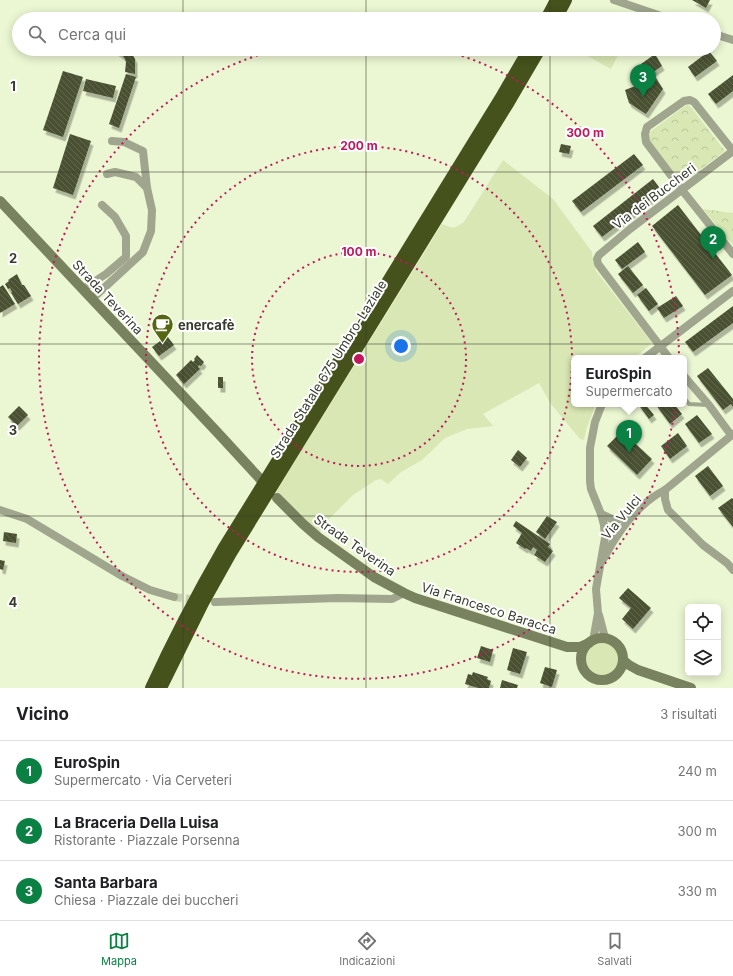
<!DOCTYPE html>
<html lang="it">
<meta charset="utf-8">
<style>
body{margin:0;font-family:Inter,sans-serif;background:#f6f6f6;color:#202124}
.controls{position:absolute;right:12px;bottom:12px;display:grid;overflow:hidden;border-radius:6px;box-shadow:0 2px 10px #0003}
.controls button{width:36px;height:36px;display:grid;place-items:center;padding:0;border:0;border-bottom:1px solid #e0e0e0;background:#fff;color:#202124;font:20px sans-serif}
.you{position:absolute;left:401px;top:346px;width:14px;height:14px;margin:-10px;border:3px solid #fff;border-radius:50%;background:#1a73e8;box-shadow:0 0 0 6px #1a73e833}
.badge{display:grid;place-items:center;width:26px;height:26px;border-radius:50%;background:#0b8043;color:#fff;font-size:13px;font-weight:700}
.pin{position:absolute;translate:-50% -33px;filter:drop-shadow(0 1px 2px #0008)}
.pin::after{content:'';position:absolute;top:21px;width:14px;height:12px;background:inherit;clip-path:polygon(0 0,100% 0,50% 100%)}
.popup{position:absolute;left:571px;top:355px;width:116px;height:52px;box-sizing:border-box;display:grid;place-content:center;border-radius:6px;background:#fff;filter:drop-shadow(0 1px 3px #0005);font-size:13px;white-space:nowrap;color:#757577}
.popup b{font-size:15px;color:#202124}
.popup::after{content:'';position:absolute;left:50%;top:100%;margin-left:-8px;border:8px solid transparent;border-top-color:#fff}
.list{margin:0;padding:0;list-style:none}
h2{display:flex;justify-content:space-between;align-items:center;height:52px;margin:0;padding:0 16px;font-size:17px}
h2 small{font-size:13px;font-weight:400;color:#757577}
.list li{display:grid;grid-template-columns:26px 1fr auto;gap:12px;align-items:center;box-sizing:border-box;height:60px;padding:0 16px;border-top:1px solid #e0e0e0}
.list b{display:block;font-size:15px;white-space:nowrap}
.list p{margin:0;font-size:13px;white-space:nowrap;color:#757577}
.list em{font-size:13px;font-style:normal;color:#757577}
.icon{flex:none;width:22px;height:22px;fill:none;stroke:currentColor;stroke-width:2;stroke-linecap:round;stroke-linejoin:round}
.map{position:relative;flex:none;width:733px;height:688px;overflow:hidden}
.search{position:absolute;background:#fff;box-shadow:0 2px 10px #0003;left:12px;right:12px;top:12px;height:44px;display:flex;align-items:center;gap:10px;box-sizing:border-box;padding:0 14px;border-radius:22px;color:#757577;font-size:15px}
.sheet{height:232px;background:#fff}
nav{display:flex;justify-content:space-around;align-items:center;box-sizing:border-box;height:56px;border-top:1px solid #e0e0e0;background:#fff;font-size:11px;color:#757577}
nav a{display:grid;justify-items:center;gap:2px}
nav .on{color:#0b8043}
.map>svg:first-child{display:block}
</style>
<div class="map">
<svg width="733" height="688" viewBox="0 0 733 688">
<defs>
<pattern id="park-crowns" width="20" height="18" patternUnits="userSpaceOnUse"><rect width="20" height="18" fill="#d8e7b3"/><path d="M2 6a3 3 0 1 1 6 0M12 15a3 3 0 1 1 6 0" fill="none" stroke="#bac79a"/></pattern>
<pattern id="building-back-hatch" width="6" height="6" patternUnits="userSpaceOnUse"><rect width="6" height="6" fill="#495133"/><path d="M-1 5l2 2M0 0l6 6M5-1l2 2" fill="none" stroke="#61684f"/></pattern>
<filter id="shadow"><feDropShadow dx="2.5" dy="4.5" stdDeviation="0" flood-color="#0004"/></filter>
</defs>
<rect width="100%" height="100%" fill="#ebf6d2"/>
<g fill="#d8e7b3">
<polygon points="575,49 617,49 620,51 611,69"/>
<path d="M503,160L553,199L592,252L593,262L596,271L652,343L634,358H574V404H596L587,427L584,440L580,439L551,404L539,383L483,414L493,426L467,429L445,438L422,460L401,472L388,484L381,479L376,480L353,495L327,521L320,532L308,523L276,492L442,224C454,229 454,229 464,222Z"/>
<circle cx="602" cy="660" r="17"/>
</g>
<g fill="url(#park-crowns)">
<polygon points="688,105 691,107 725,151 684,182 680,181 649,141 649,135 651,131 685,106"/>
<polygon points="703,209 733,213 733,245"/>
</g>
<g fill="url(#building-back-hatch)" filter="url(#shadow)">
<polygon points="692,0 710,0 706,8"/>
<polygon points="113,49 129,49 135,59 135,74 125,72 126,62 124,57"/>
<polygon points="709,51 717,61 695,77 688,67"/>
<polygon points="655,54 662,66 649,75 641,64"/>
<polygon points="63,71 83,77 63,137 43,130"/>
<polygon points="126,74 136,77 119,128 109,124"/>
<polygon points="733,75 733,91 716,104 708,94"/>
<polygon points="656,78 663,89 646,114 629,103 625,90"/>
<polygon points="86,79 116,86 113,98 83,91"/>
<polygon points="70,134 91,141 73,195 53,188"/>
<polygon points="561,144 571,146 569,154 559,152"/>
<polygon points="634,154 643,165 581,212 572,201"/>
<polygon points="653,179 662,191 602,237 593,226"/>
<polygon points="678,205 732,275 705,295 652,226"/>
<polygon points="638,242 645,252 622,269 615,260"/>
<polygon points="628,266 643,285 633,293 618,274"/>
<polygon points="17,274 22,285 24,285 31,296 18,304 11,293 12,292 10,288 8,289 5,284 9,281 8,280"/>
<polygon points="3,285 15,304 0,313 0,287"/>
<polygon points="646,288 658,304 649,311 637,295"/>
<polygon points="676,296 683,306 664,318 657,308"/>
<polygon points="733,306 733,323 693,352 685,342"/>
<polygon points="167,336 174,345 159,356 152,347"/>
<polygon points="197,355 204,362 201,366 199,365 198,367 200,369 184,384 176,375 191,360 193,362 195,360 194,359"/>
<polygon points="708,368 733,399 733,407 731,404 723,410 697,376"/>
<rect x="218" y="377" width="5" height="11"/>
<polygon points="638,404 645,404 654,415 649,419"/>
<polygon points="658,404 674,404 682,414 670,424 656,405"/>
<polygon points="19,406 28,415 17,426 8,417"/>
<polygon points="697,415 712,434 699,443 685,424"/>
<polygon points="622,431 652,459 637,475 607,446"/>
<polygon points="678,433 687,446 670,459 661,446"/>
<polygon points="518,450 527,458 520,467 511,460"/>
<polygon points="708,466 723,486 710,496 695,476"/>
<polygon points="732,498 733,499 733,527 718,508"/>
<polygon points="547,516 557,522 545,539 536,532"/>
<polygon points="516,521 550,544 548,547 553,551 545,562 534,555 537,550 533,547 531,551 526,548 525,549 516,543 522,533 513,526"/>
<polygon points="4,532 17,534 16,543 3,541"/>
<polygon points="0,560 5,561 3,570 0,569"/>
<polygon points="628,588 651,608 633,629 622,619 631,608 619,598"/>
<polygon points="481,646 493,650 490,662 477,658"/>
<polygon points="513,648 527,652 520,674 507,670"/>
<polygon points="545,667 557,670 552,687 540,683"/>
<polygon points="473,672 488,677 487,679 491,681 489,688 478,688 465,684 468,674 472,675"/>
<polygon points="502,680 518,685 517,688 500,688"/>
</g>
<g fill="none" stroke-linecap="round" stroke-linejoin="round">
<polyline stroke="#c7d1b1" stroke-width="8" stroke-dasharray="8 4" stroke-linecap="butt" points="174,597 199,600"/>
<polyline stroke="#9fa68d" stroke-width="4" points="684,398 689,404 708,405"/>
<g stroke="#9fa68d" stroke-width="8">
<polyline points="614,0 670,19"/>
<polyline points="714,34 733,40"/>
<polyline points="733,151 694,102 690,100 684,101 647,127 645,134 646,142 682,190 733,254"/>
<polyline points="107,174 115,172 136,177 147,188"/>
<polyline points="83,289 106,274 126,257 126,236 115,217 102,205"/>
<polyline points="92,299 143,252 151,231 152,210 147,188 143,151 124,142 112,141"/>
<polyline points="645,358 733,291"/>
<polyline points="669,358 598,264 597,259 599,255 630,229 733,151"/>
<polyline points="684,376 709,405 731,435"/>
<polyline points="665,490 665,499 668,510 703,545 727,563 733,570"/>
<polyline points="0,510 27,519 122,576 150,590 174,597"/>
<polyline points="601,514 614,520 626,518 633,514"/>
<path d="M604,558C608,551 612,543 617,536C628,519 646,499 665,490L733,434"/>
<polyline points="215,602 338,598 392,599 404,593"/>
<polyline points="599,615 604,634 607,639"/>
<polyline points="593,641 598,613 596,589 605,538 604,525 601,514 591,489 590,481 590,448 595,422 602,404"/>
</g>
<g stroke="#78825e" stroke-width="10">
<polyline points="0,201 217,432 262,481"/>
<polyline points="277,498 303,524 318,537 374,577 404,593 415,598 567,647 580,647 589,643"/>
<circle cx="602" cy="659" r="21"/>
<polyline points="623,660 629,665 638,670 691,688"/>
</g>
<g stroke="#46521c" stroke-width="12">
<polyline points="546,19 556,0"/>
<polyline points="556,19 566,0"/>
<path d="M151,688C173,640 197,594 223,549L500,99L529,49"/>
<polyline points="161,688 203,603 231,553 509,102 540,49"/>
</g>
</g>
<path fill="none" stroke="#383c2e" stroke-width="1" stroke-opacity="0.55" d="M183,0V19M366,0V19M550,0V19M183,49V688M366,49V688M550,49V688M0,172H733M0,344H733M0,516H733"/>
<g fill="none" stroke="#c2185b" stroke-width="2" stroke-dasharray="2 4">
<circle cx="359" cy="359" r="107"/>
<circle cx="359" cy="359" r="213"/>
<path d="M439 49A320 320 0 1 1 279 49"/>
</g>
<defs>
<symbol id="cafe-pin" viewBox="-11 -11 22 30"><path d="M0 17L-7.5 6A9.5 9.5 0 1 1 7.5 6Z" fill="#556610" stroke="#fff"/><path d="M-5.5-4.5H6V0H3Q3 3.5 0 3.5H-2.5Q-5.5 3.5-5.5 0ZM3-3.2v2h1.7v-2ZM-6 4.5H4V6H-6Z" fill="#fff"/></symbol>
</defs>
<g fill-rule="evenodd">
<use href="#cafe-pin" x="150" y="312" width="25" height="34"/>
</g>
<g text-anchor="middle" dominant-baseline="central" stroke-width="4" stroke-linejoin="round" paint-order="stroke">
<g font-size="13" fill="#383c2e" stroke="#fff">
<text transform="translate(654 196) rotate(-37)">Via dei Buccheri</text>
<text transform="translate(108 297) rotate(47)">Strada Teverina</text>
<text transform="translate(328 369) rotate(-58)">Strada Statale 675 Umbro-Laziale</text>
<text transform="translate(621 517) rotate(-50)">Via Vulci</text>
<text transform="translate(355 545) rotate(35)">Strada Teverina</text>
<text transform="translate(489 608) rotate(18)">Via Francesco Baracca</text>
</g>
<g font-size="13" font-weight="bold" fill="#383c2e" stroke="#fff" text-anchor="start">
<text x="178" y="325">enercafè</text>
</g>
</g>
<g font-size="13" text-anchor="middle" font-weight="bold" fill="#383c2e" stroke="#fff" stroke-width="4" stroke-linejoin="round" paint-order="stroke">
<text x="13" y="91">1</text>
<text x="13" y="263">2</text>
<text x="13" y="435">3</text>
<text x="13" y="607">4</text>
</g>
<circle cx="359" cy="359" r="6" fill="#c2185b" stroke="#fff" stroke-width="2"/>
<g font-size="12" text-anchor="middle" font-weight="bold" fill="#c2185b" stroke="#fff" stroke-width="4" stroke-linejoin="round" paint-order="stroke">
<text x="585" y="137">300 m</text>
<text x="359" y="150">200 m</text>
<text x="359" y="256">100 m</text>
</g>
</svg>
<div class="controls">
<button><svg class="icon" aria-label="locate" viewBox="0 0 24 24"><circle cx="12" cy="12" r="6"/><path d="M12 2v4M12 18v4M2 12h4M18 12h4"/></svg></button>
<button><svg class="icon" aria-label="layers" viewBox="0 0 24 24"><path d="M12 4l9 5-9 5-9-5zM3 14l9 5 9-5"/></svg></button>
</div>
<div class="you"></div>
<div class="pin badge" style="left:629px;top:453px">1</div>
<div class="popup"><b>EuroSpin</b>Supermercato</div>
<div class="pin badge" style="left:713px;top:259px">2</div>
<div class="pin badge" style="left:643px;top:97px">3</div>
<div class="search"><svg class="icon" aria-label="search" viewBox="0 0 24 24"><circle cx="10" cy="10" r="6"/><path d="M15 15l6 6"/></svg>Cerca qui</div>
</div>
<section class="sheet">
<h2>Vicino<small>3 risultati</small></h2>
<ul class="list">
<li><span class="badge">1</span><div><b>EuroSpin</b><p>Supermercato · Via Cerveteri</p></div><em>240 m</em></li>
<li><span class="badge">2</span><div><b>La Braceria Della Luisa</b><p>Ristorante · Piazzale Porsenna</p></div><em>300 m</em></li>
<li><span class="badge">3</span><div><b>Santa Barbara</b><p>Chiesa · Piazzale dei buccheri</p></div><em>330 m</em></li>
</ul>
</section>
<nav>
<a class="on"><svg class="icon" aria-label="map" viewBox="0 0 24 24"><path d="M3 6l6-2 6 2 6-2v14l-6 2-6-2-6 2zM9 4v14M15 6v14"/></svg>Mappa</a>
<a><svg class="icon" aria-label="directions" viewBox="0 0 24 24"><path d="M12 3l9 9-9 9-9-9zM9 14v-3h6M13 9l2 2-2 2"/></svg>Indicazioni</a>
<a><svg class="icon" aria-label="saved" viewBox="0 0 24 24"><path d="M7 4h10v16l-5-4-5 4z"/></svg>Salvati</a>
</nav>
